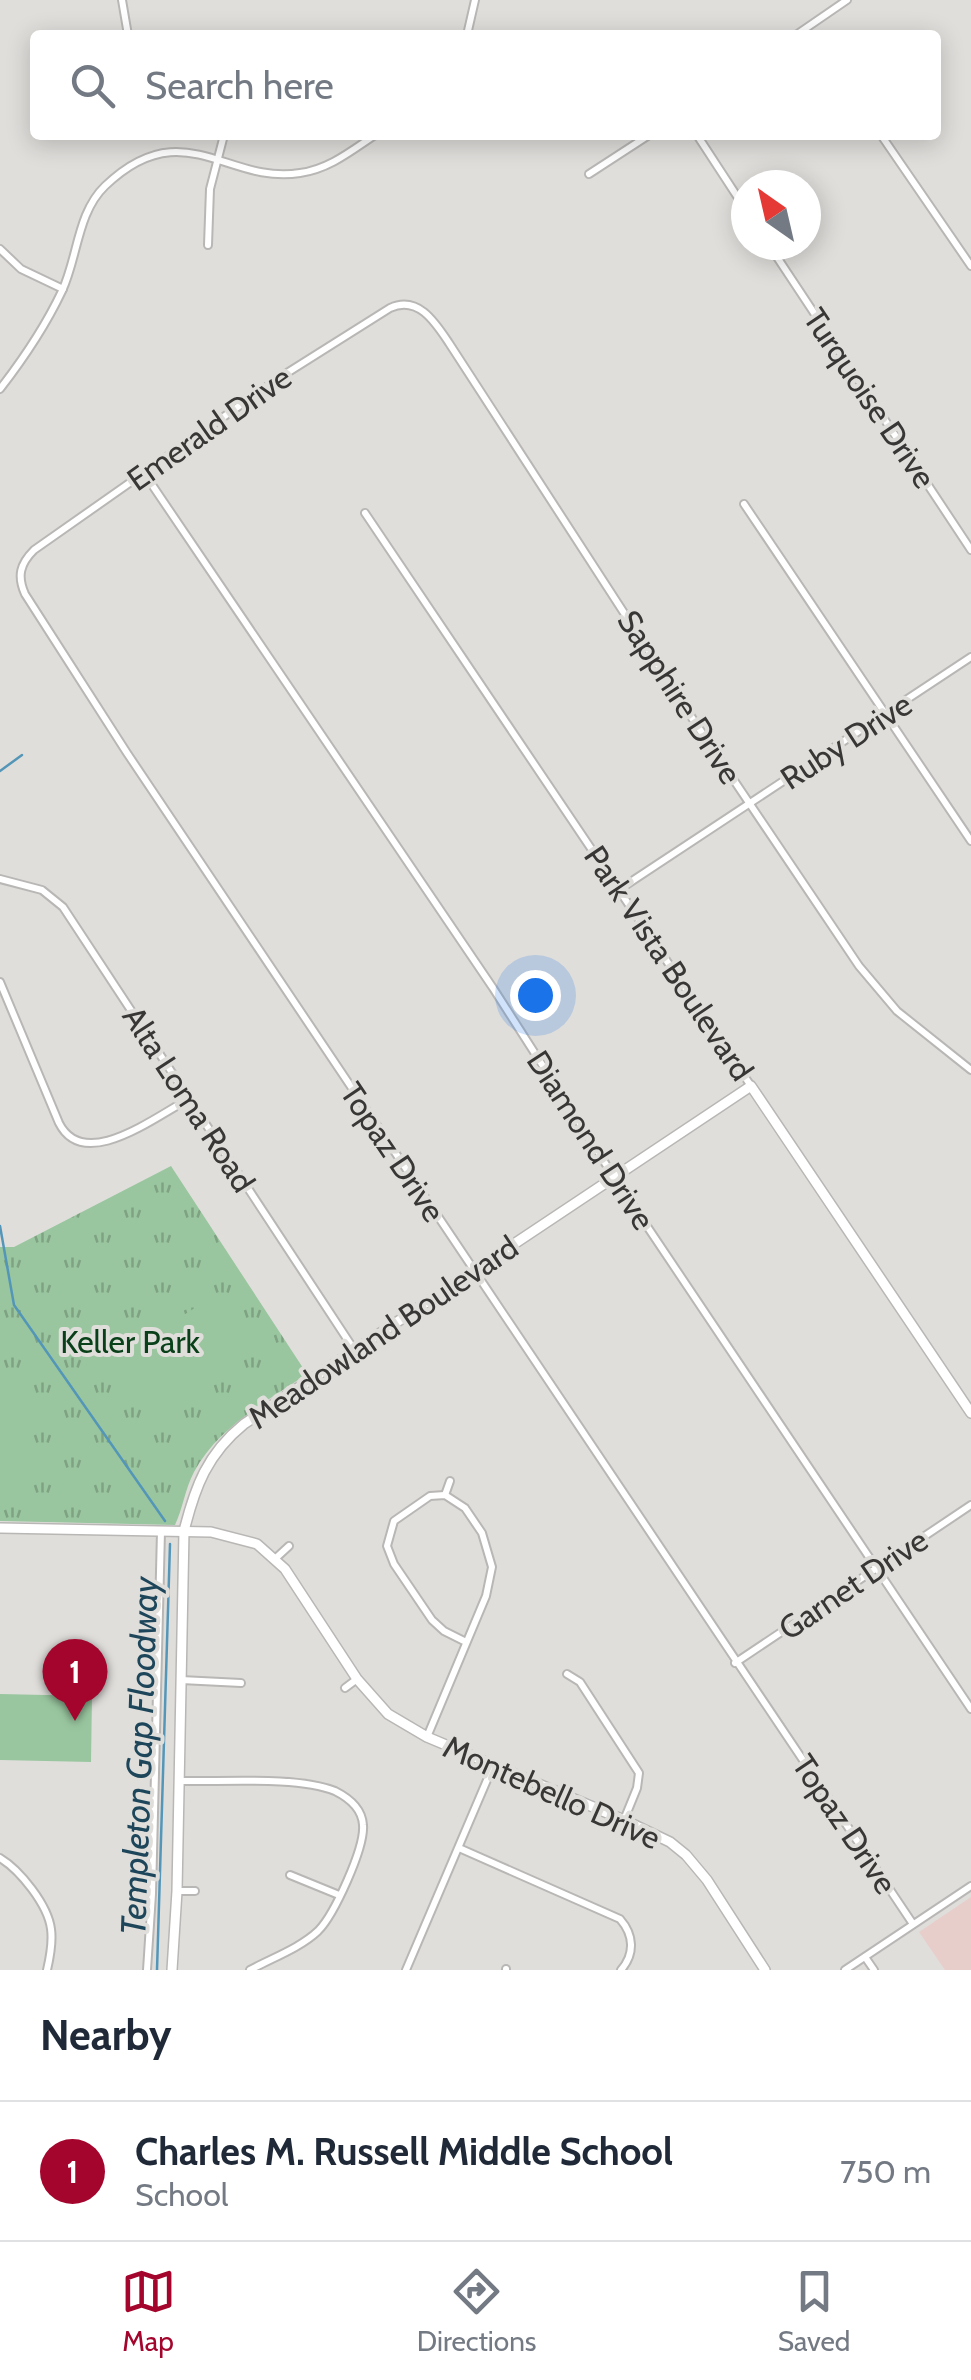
<!DOCTYPE html>
<style>
body{margin:0;font-family:Cabin,sans-serif;background:#f2f2f3;color:#1f2937}
.compass{position:absolute;left:731px;top:170px;width:90px;height:90px;border-radius:50%;background:#fff;box-shadow:0 5px 25px #0003;rotate:326deg}
.you{position:absolute;left:535px;top:995px;width:35px;height:35px;margin:-25px;border:8px solid #fff;border-radius:50%;background:#1a73e8;box-shadow:0 0 0 15px #1a73e833}
.badge{display:grid;place-items:center;width:65px;height:65px;border-radius:50%;background:#a3052d;color:#fff;font-size:32px;font-weight:700}
.pin{position:absolute;translate:-50% -82px;filter:drop-shadow(0 2px 5px #0008)}
.pin::after{content:'';position:absolute;top:52px;width:35px;height:30px;background:inherit;clip-path:polygon(0 0,100% 0,50% 100%)}
.list{margin:0;padding:0;list-style:none}
h2{display:flex;justify-content:space-between;align-items:center;height:130px;margin:0;padding:0 40px;font-size:42px}
h2 small{font-size:32px;font-weight:400;color:#747a83}
.list li{display:grid;grid-template-columns:65px 1fr auto;gap:30px;align-items:center;box-sizing:border-box;height:140px;padding:0 40px;border-top:2px solid #e0e1e3}
.list b{display:block;font-size:38px;white-space:nowrap}
.list p{margin:0;font-size:32px;white-space:nowrap;color:#747a83}
.list em{font-size:32px;font-style:normal;color:#747a83}
.icon{flex:none;width:55px;height:55px;fill:none;stroke:currentColor;stroke-width:2;stroke-linecap:round;stroke-linejoin:round}
.map{position:relative;flex:none;width:971px;height:1970px;overflow:hidden}
.search{position:absolute;background:#fff;box-shadow:0 5px 25px #0003;left:30px;right:30px;top:30px;height:110px;display:flex;align-items:center;gap:25px;box-sizing:border-box;padding:0 35px;border-radius:10px;color:#747a83;font-size:38px}
.sheet{height:270px;background:#fff}
nav{display:flex;justify-content:space-around;align-items:center;box-sizing:border-box;height:140px;border-top:2px solid #e0e1e3;background:#fff;font-size:28px;color:#747a83}
nav a{display:grid;justify-items:center;gap:5px}
nav .on{color:#a3052d}
.map>svg:first-child{display:block}
</style>
<div class="map">
<svg width="971" height="1970" viewBox="0 0 971 1970">
<defs>
<pattern id="park-tufts" width="24" height="20" patternUnits="userSpaceOnUse" patternTransform="scale(2.5)"><rect width="24" height="20" fill="#99c69f"/><path d="M3 7l-1-3M5 7V3M7 7l1-3M15 17l-1-3M17 17v-4M19 17l1-3" fill="none" stroke="#7ea282"/></pattern>
</defs>
<rect width="100%" height="100%" fill="#e0dedb"/>
<polygon fill="#e8cecb" points="971,1897 971,1970 945,1970 919,1932"/>
<path fill="url(#park-tufts)" d="M171,1166L307,1374C266,1402 218,1427 194,1472C185,1489 183,1508 175,1525L0,1521V1247H14Z"/>
<g fill="#99c69f">
<polygon points="212,1297 249,1355 150,1418 113,1360"/>
<path d="M5,1371C38,1408 40,1458 0,1491V1375Z"/>
<polygon points="0,1694 92,1696 91,1762 0,1760"/>
</g>
<g fill="none" stroke-linecap="round" stroke-linejoin="round">
<g stroke="#5496b8" stroke-width="2.5">
<polyline points="0,771 22,755"/>
<polyline points="0,1226 14,1305 165,1521"/>
<polyline points="157,1970 170,1544"/>
</g>
<defs>
<g id="minor">
<polyline points="122,0 128,35"/>
<polyline points="467,35 475,0"/>
<polyline points="796,35 847,0"/>
<polyline points="697,135 746,210"/>
<polyline points="881,135 971,266"/>
<polyline points="589,174 649,135"/>
<polyline points="208,245 210,189 224,135"/>
<polyline points="769,245 971,550"/>
<polyline points="0,249 21,269 63,289"/>
<path d="M0,389C24,358 45,327 62,291C78,257 77,213 105,186C183,111 227,185 300,173C329,169 351,151 375,135"/>
<polyline points="144,473 493,988 614,1177 971,1709"/>
<polyline points="744,504 971,841"/>
<polyline points="365,513 751,1086"/>
<polyline points="0,879 42,890 63,907 355,1351"/>
<polyline points="620,889 971,657"/>
<path d="M0,982L59,1123C84,1173 156,1116 189,1099"/>
<polyline points="445,1495 450,1481"/>
<polyline points="276,1558 289,1546"/>
<polyline points="735,1663 971,1505"/>
<polyline points="567,1674 580,1682 639,1773 637,1788 624,1820"/>
<polyline points="181,1680 241,1683"/>
<polyline points="345,1688 357,1679"/>
<polyline points="427,1737 486,1596 492,1567 482,1533 465,1508 445,1495 430,1496 394,1521 387,1546 394,1564 432,1620 444,1631 466,1642"/>
<path d="M180,1781C222,1782 298,1776 335,1791C349,1798 362,1808 363,1825C365,1848 334,1915 318,1931C300,1948 272,1958 250,1970"/>
<path d="M459,1848L620,1919C634,1935 635,1954 621,1970"/>
<path d="M0,1858C20,1870 48,1905 51,1929C53,1943 50,1957 47,1970"/>
<polyline points="290,1875 339,1895"/>
<polyline points="177,1891 195,1891"/>
<path d="M913,1924L127,753L25,594C17,576 20,564 34,550L279,378L390,308C418,295 435,322 449,343L696,724L859,966L897,1011L971,1070"/>
<polyline points="865,1957 874,1970"/>
<polyline points="506,1969 506,1970"/>
<polyline points="147,1970 152,1894 161,1531"/>
<polyline points="406,1970 493,1766"/>
<polyline points="845,1970 971,1886"/>
</g>
<g id="tertiary">
<polyline points="0,1528 211,1532 257,1544 285,1569 357,1679 388,1714 427,1737 624,1820 670,1842 686,1855 707,1880 765,1970"/>
<path d="M172,1970L177,1891L184,1531C195,1487 207,1454 244,1424L751,1086L971,1413"/>
</g>
</defs>
<use href="#minor" stroke="#b9b7b5" stroke-width="10"/>
<use href="#tertiary" stroke="#b9b7b5" stroke-width="12"/>
<use href="#minor" stroke="#fff" stroke-width="6"/>
<use href="#tertiary" stroke="#fff" stroke-width="9"/>
</g>
<g text-anchor="middle" dominant-baseline="central" stroke-width="8" stroke-linejoin="round" paint-order="stroke">
<g font-size="32" fill="#383736" stroke="#e0dedb">
<text transform="translate(870 398) rotate(56)">Turquoise Drive</text>
<text transform="translate(209 428) rotate(-35)">Emerald Drive</text>
<text transform="translate(680 697) rotate(57)">Sapphire Drive</text>
<text transform="translate(846 741) rotate(-33)">Ruby Drive</text>
<text transform="translate(669 963) rotate(56)">Park Vista Boulevard</text>
<text transform="translate(189 1099) rotate(57)">Alta Loma Road</text>
<text transform="translate(591 1140) rotate(57)">Diamond Drive</text>
<text transform="translate(393 1152) rotate(56)">Topaz Drive</text>
<text transform="translate(383 1332) rotate(-34)">Meadowland Boulevard</text>
<text transform="translate(853 1584) rotate(-34)">Garnet Drive</text>
<text transform="translate(552 1792) rotate(24)">Montebello Drive</text>
<text transform="translate(845 1824) rotate(56)">Topaz Drive</text>
</g>
<g font-size="32" fill="#094019" stroke="#e0dedb">
<text x="130" y="1341">Keller Park</text>
</g>
<g font-size="35" font-style="italic" fill="#1e465b" stroke="#e0dedb">
<text transform="translate(139 1756) rotate(-88)">Templeton Gap Floodway</text>
</g>
</g>
</svg>
<svg class="compass" viewBox="-18 -18 36 36"><path d="M0-13l5 13h-10z" fill="#e53935"/><path d="M0 13l5-13h-10z" fill="#747a83"/></svg>
<div class="you"></div>
<div class="pin badge" style="left:75px;top:1721px">1</div>
<div class="search"><svg class="icon" aria-label="search" viewBox="0 0 24 24"><circle cx="10" cy="10" r="6"/><path d="M15 15l6 6"/></svg>Search here</div>
</div>
<section class="sheet">
<h2>Nearby<small></small></h2>
<ul class="list">
<li><span class="badge">1</span><div><b>Charles M. Russell Middle School</b><p>School</p></div><em>750 m</em></li>
</ul>
</section>
<nav>
<a class="on"><svg class="icon" aria-label="map" viewBox="0 0 24 24"><path d="M3 6l6-2 6 2 6-2v14l-6 2-6-2-6 2zM9 4v14M15 6v14"/></svg>Map</a>
<a><svg class="icon" aria-label="directions" viewBox="0 0 24 24"><path d="M12 3l9 9-9 9-9-9zM9 14v-3h6M13 9l2 2-2 2"/></svg>Directions</a>
<a><svg class="icon" aria-label="saved" viewBox="0 0 24 24"><path d="M7 4h10v16l-5-4-5 4z"/></svg>Saved</a>
</nav>
